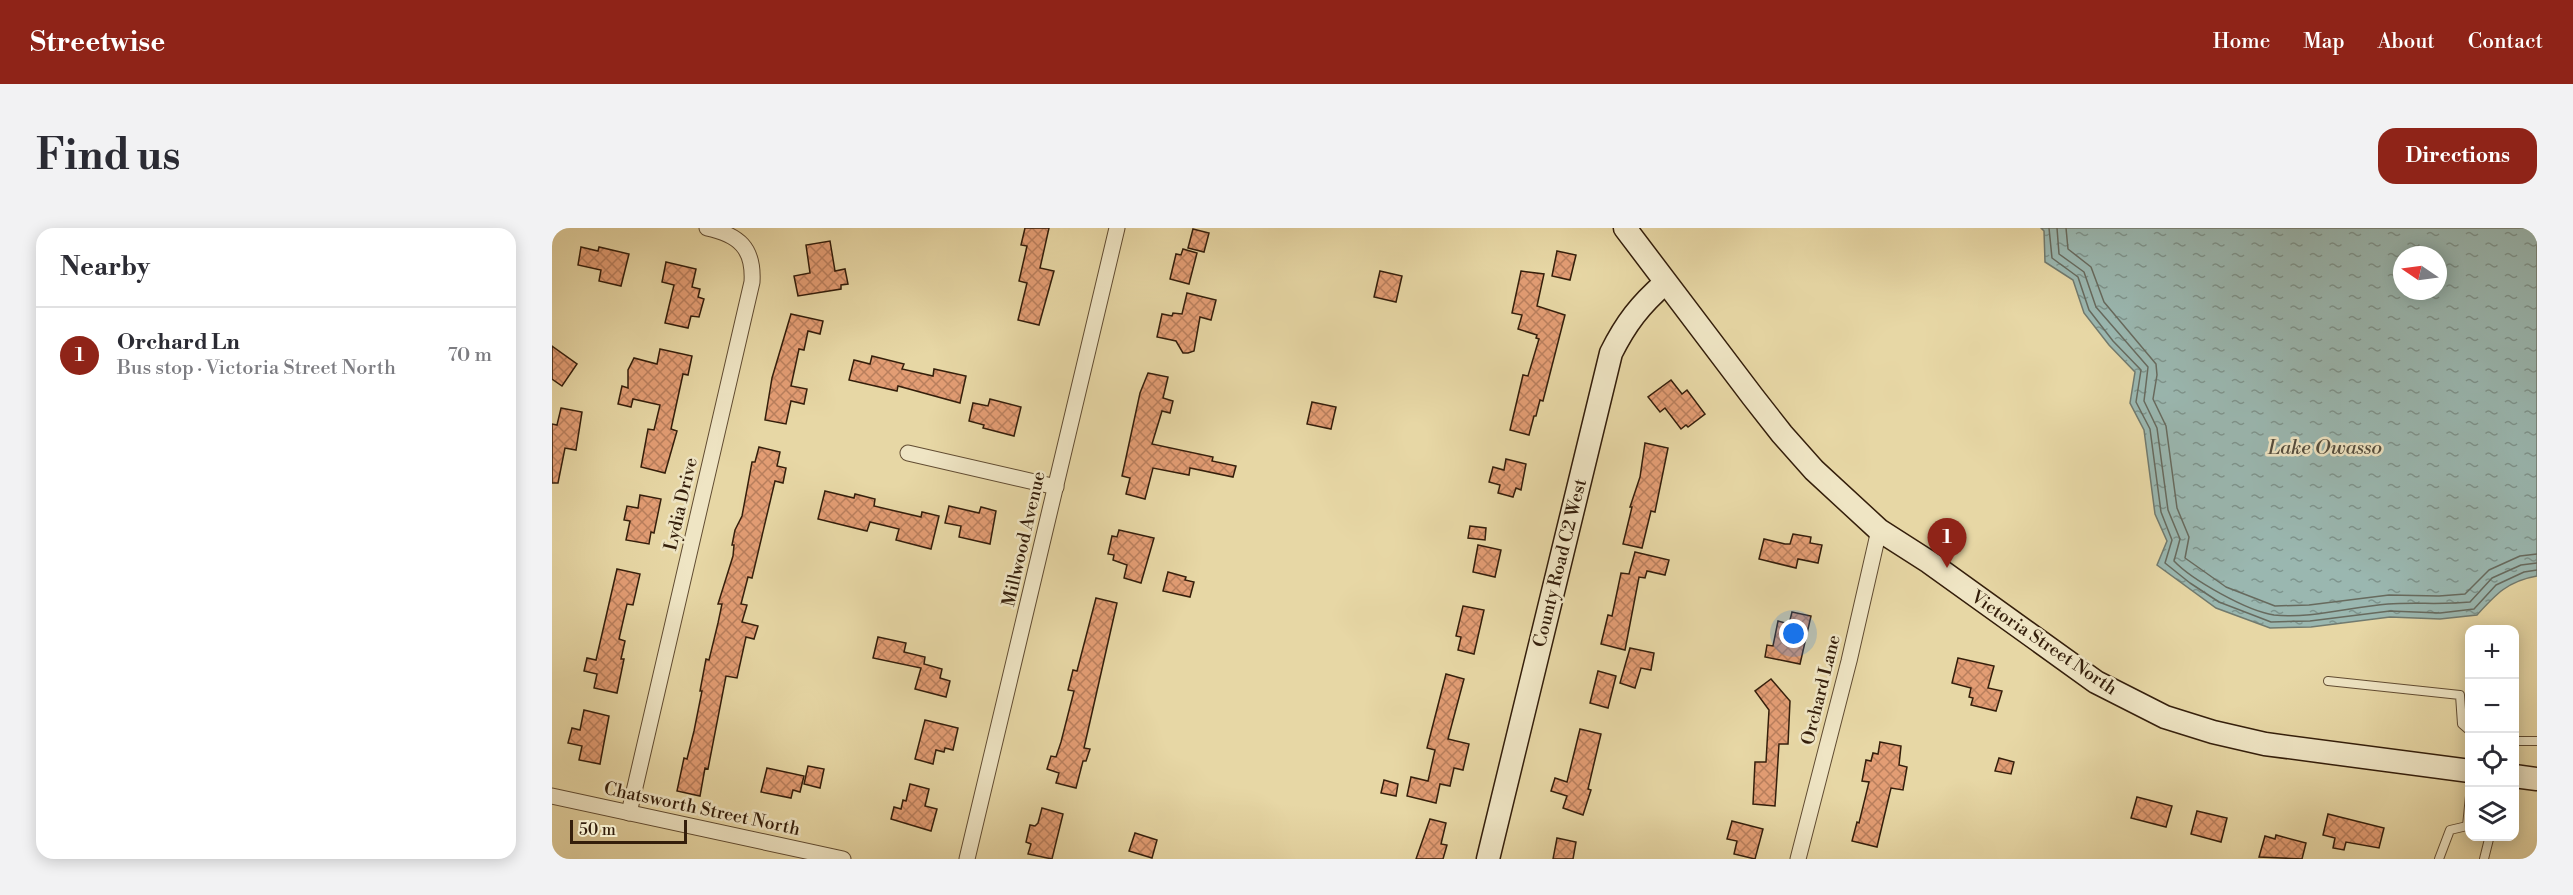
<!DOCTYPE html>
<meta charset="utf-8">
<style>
body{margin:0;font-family:"Libre Bodoni",serif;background:#f2f2f3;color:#2b2b33}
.controls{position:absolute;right:18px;bottom:18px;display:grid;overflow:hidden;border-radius:12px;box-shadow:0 3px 15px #0003}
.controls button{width:54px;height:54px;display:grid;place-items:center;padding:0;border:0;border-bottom:2px solid #e1e1e2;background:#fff;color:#2b2b33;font:30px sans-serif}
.compass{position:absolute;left:1841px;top:18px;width:54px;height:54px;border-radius:50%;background:#fff;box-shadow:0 3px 15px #0003;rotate:283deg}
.scale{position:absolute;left:18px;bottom:15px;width:117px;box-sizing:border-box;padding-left:6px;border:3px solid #341e0b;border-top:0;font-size:16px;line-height:21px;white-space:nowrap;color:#341e0b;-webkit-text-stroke:4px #efe5c4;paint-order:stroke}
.you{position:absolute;left:1242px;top:406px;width:21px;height:21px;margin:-15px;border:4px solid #fff;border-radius:50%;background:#1a73e8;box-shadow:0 0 0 9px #1a73e833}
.badge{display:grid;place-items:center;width:39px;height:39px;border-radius:50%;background:#8f2418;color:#fff;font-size:20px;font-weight:700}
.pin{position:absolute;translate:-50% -50px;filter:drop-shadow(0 2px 3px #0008)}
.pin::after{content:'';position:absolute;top:32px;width:21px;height:18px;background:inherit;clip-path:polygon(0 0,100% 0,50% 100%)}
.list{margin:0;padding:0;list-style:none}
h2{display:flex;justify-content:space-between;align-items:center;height:78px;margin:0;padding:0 24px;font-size:26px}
h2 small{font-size:20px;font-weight:400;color:#7c7c81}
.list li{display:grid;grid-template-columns:39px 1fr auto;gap:18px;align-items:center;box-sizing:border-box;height:96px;padding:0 24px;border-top:2px solid #e1e1e2}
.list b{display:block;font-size:22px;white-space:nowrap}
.list p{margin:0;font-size:20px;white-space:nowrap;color:#7c7c81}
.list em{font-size:20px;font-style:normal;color:#7c7c81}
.icon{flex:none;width:33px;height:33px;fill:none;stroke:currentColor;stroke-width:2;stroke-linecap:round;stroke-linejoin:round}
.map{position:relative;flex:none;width:1985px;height:631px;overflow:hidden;border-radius:18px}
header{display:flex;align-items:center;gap:36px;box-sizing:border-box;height:84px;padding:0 30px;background:#8f2418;color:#fff}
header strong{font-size:28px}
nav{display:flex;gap:33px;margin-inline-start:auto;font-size:21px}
.intro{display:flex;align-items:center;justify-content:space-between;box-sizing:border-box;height:144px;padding:0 36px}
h1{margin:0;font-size:42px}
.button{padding:15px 27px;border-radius:18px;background:#8f2418;color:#fff;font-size:21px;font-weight:700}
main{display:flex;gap:36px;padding:0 36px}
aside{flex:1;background:#fff;border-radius:18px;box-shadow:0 3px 15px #0003}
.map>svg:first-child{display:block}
</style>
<header>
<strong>Streetwise</strong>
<nav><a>Home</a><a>Map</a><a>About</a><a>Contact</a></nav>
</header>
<div class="intro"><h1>Find us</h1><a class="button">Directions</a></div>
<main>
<aside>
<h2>Nearby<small></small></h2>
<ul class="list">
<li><span class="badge">1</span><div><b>Orchard Ln</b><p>Bus stop · Victoria Street North</p></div><em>70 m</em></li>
</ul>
</aside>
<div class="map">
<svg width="1985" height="631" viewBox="0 0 1985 631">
<defs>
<pattern id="water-ripples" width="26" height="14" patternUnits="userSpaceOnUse" patternTransform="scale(1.5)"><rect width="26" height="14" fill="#9ab7b0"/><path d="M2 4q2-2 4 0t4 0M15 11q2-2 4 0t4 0" fill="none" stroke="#7e948d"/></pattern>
<pattern id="building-cross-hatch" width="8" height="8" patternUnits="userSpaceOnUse" patternTransform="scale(1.5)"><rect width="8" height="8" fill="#e39d74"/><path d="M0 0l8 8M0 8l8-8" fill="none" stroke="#b97f5d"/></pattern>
</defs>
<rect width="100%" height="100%" fill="#e7d7a5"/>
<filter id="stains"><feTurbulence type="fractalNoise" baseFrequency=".00333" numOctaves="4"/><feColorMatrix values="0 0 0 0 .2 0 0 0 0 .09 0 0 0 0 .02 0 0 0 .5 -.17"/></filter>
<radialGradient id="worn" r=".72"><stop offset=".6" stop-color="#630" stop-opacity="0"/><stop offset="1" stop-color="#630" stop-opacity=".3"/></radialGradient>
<path fill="url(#water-ripples)" stroke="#717a6e" stroke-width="1.5" fill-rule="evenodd" d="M1489,0H1985V348C1956,353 1944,366 1925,387L1888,391L1838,389L1759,399L1718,400L1664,380L1605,337L1615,313L1603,286L1592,202L1578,175L1583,144L1557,117L1532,85L1521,52L1493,34L1492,3ZM1850,27H1886V63H1850Z"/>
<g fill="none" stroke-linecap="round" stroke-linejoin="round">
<g stroke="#676a5e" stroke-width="1.5">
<polyline points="1497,0 1500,30 1526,49 1537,82 1561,113 1589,142 1584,174 1598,201 1609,284 1620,312 1613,335 1638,355 1667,374 1719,394 1758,393 1838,383 1888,385 1922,381 1944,357 1972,344 1985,342"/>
<path d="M1505,0L1507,26L1532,44L1544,79L1596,139L1592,173L1605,200L1616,282L1628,311L1622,333C1640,352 1695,383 1722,387C1759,391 1798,379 1836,376C1863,374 1890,377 1918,374L1940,350L1969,337L1985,335"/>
<polyline points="1514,0 1516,21 1539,39 1552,74 1604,136 1605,147 1601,171 1614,198 1625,280 1637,309 1633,330 1674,359 1723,378 1757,377 1837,367 1887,368 1913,366 1937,342 1968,328 1985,326"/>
</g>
</g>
<g fill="url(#building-cross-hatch)" stroke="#341e0b" stroke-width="1.5">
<polygon points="473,0 497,0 488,40 502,43 487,97 466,92 475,55 467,53 475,18 469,17"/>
<polygon points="641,1 657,5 652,24 636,20"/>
<polygon points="278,13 283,43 293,41 296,56 289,57 289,61 246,68 242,48 258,45 254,17"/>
<polygon points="29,19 46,23 47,19 77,26 69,58 47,53 49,42 26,37"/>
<polygon points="631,21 645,25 637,56 618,51 624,26 629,27"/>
<polygon points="1005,23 1024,27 1018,52 1000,48"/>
<polygon points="114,34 144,41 140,59 148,61 146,69 152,71 147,89 139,88 136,100 113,95 122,57 110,54"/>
<polygon points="828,43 850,48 844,74 822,69"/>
<polygon points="969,43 992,46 985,78 1013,87 991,173 988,172 984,188 982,188 977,207 958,202 971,147 976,148 987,111 984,110 985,107 966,101 970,87 960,85"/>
<polygon points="635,65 664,72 659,92 648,89 642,123 636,125 631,125 624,113 605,109 610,86 620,88 621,85 630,86"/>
<polygon points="239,86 271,93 268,106 256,103 252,122 247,121 239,158 255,161 252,176 239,173 234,196 213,192 220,150"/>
<polygon points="0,118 25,136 10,158 0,151"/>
<polygon points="108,121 140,128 136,147 131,146 119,201 125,203 113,245 89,239 96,201 102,202 108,177 81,171 79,179 66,176 70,158 76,160 76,142 82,130 105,136"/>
<polygon points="320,128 352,136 350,141 381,148 382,141 414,148 408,175 346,158 345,163 297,152 302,132 318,136"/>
<polygon points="596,145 616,149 611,170 621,173 618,185 610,183 600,216 661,229 660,233 684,238 681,249 638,240 637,247 601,240 593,271 574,266 578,250 570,248 588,165"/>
<polygon points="1119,152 1130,166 1135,162 1153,186 1136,199 1134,197 1129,201 1113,180 1108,184 1096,169"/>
<polygon points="438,171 469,179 462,208 431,200 432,197 417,193 421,175 436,178"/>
<polygon points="760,174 784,179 779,201 755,196"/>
<polygon points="9,180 30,184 24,222 13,220 6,255 0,255 0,196 5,197"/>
<polygon points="1093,215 1116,220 1103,284 1099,283 1090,320 1071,316 1080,279 1078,279 1088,249"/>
<polygon points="207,219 228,224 225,238 234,240 231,255 223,253 200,350 196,349 189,376 195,377 190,394 206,398 202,411 194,409 185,450 174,448 156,541 153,540 148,568 125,563 132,530 135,531 142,503 150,463 148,463 154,431 157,432 166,395 170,376 166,376 181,328 182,317 180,317 183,302 190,288 200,234 203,234"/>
<polygon points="954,231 974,236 969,262 964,260 961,269 946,265 948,257 937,254 941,239 952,242"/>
<polygon points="273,263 302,270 303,266 323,271 322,278 369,289 370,284 387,288 379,321 344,312 347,301 318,294 315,303 266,291"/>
<polygon points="88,267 109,271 102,305 99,304 97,316 74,312 78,293 72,292 75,278 86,280"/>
<polygon points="397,278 427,285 429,279 444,283 438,316 407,309 409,298 393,295"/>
<polygon points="918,298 934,300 933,312 916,310"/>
<polygon points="567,302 602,310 589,355 572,350 575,337 561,332 562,327 556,326 560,308 565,309"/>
<polygon points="1241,306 1259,309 1258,315 1270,317 1266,335 1246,331 1244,340 1207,331 1212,311 1233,316 1238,316"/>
<polygon points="926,317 949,322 943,349 921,344"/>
<polygon points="1083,324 1117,332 1113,347 1095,343 1093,350 1087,349 1073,422 1049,416 1056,387 1060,388 1069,345 1077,346"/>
<polygon points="65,341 88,346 81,377 75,376 67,411 73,413 69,431 72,431 65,465 42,460 45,446 32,443 35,430 44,432"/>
<polygon points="616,344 634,349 633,352 642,354 638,369 611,363"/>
<polygon points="544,370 565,375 532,520 538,521 534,533 531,533 524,560 504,555 507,545 495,541 499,528 504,529 509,514 522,463 516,462 521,442 525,443"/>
<polygon points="911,378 932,382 922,426 906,422 909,409 904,408"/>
<polygon points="1240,384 1259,388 1248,436 1213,429 1215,417 1221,418 1226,393 1237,396"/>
<polygon points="326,409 354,415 352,424 373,429 372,436 390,441 388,450 398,453 394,469 363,461 369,440 321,430"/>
<polygon points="1078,420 1102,425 1099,442 1089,440 1083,460 1068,455"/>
<polygon points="1406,430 1442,438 1436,460 1450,463 1444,483 1419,477 1421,470 1417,469 1419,460 1400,455"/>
<polygon points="1046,443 1064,448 1056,480 1038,475"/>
<polygon points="894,446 912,451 896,511 917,516 911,542 902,540 898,558 888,556 884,575 855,568 859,549 876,553 883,522 875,520"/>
<polygon points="1219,451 1238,473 1236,516 1227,516 1223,578 1201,576 1203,534 1214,534 1217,482 1203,463"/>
<polygon points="32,482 57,488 48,536 27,532 30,518 16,515 20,500 28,502"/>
<polygon points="373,492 406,500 401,522 393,520 392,524 384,522 381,536 363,531"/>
<polygon points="1028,501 1049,506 1036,561 1039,562 1031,587 1011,580 1015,568 999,563 1003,550 1015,554"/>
<polygon points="1328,514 1349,518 1347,537 1355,539 1351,562 1339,560 1325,619 1300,613 1305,594 1307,595 1317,554 1310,553 1314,532 1319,533 1321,525 1326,526"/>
<polygon points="1447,530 1462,534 1459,546 1443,543"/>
<polygon points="256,538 272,541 268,560 252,556"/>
<polygon points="215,540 252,548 248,564 241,562 239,570 209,564"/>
<polygon points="832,552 846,556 844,568 829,565"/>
<polygon points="358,556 377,561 373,578 385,581 379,603 339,591 342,579 349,581 351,572 354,573"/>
<polygon points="1585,569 1620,578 1614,599 1579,590"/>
<polygon points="490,580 511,586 500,631 476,626 479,616 474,614 478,597 483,598 486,595"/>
<polygon points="1645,583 1675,590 1669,614 1639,606"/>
<polygon points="1776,586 1832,600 1827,620 1794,614 1792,622 1781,620 1783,610 1771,607"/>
<polygon points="878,591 894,595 889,616 895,617 891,631 864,631"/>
<polygon points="1180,593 1211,601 1203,631 1182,626 1185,613 1175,611"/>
<polygon points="583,605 605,612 600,630 577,623"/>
<polygon points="1724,607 1754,615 1750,631 1707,629 1713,608 1723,611"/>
<polygon points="1005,610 1024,614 1021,631 1001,631"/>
</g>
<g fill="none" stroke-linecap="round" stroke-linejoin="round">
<defs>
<g id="lane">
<polyline points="1776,453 1908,467 1910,496 1918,503"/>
<polyline points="1962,513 1985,513"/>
<polyline points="1915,598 1918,568"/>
<polyline points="1887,631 1898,602 1915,598 1918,599"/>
<polyline points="1932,631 1937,611 1933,608"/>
</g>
<g id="street">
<polyline points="356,225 504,259"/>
<polyline points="0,568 291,631"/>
<path d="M77,585L200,54C202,20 187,7 155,0"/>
<polyline points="415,631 565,0"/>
<polyline points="1246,631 1297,433 1327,302"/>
</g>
<g id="secondary">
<polyline points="1073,0 1201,169 1230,206 1262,242 1327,302 1377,334 1544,454 1613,489 1661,504 1713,516 1918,543"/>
<polyline points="1962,548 1985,551"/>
<path d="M936,631L1059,125C1074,95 1088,77 1113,55"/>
</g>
</defs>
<use href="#lane" stroke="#614c32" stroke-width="10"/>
<use href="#street" stroke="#614c32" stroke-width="17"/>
<use href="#secondary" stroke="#341e0b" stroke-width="25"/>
<use href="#lane" stroke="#efe5c4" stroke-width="8"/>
<use href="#street" stroke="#efe5c4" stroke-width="15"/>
<use href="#secondary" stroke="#efe5c4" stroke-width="22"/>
</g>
<g text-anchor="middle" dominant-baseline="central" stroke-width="5" stroke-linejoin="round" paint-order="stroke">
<g font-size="18" fill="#341e0b" stroke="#efe5c4">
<text transform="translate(129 276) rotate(-77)">Lydia Drive</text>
<text transform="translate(472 311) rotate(-77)">Millwood Avenue</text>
<text transform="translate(1008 335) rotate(-76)">County Road C2 West</text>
<text transform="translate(1492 415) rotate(34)">Victoria Street North</text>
<text transform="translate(1269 462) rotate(-76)">Orchard Lane</text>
<text transform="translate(150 581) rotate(12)">Chatsworth Street North</text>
</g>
<g font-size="20" font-style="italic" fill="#534c3d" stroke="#efe5c4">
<text x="1773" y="220">Lake Owasso</text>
</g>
</g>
<rect width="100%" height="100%" filter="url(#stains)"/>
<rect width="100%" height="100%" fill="url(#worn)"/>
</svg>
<div class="controls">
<button>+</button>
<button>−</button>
<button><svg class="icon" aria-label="locate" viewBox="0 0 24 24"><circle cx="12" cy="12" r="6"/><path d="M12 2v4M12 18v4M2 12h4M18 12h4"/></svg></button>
<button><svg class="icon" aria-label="layers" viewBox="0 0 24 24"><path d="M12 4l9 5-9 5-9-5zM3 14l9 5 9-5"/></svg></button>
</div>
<svg class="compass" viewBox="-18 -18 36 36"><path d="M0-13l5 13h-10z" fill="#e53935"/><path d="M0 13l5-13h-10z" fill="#7c7c81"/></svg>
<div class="scale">50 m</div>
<div class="you"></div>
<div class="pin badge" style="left:1395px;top:340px">1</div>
</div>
</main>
